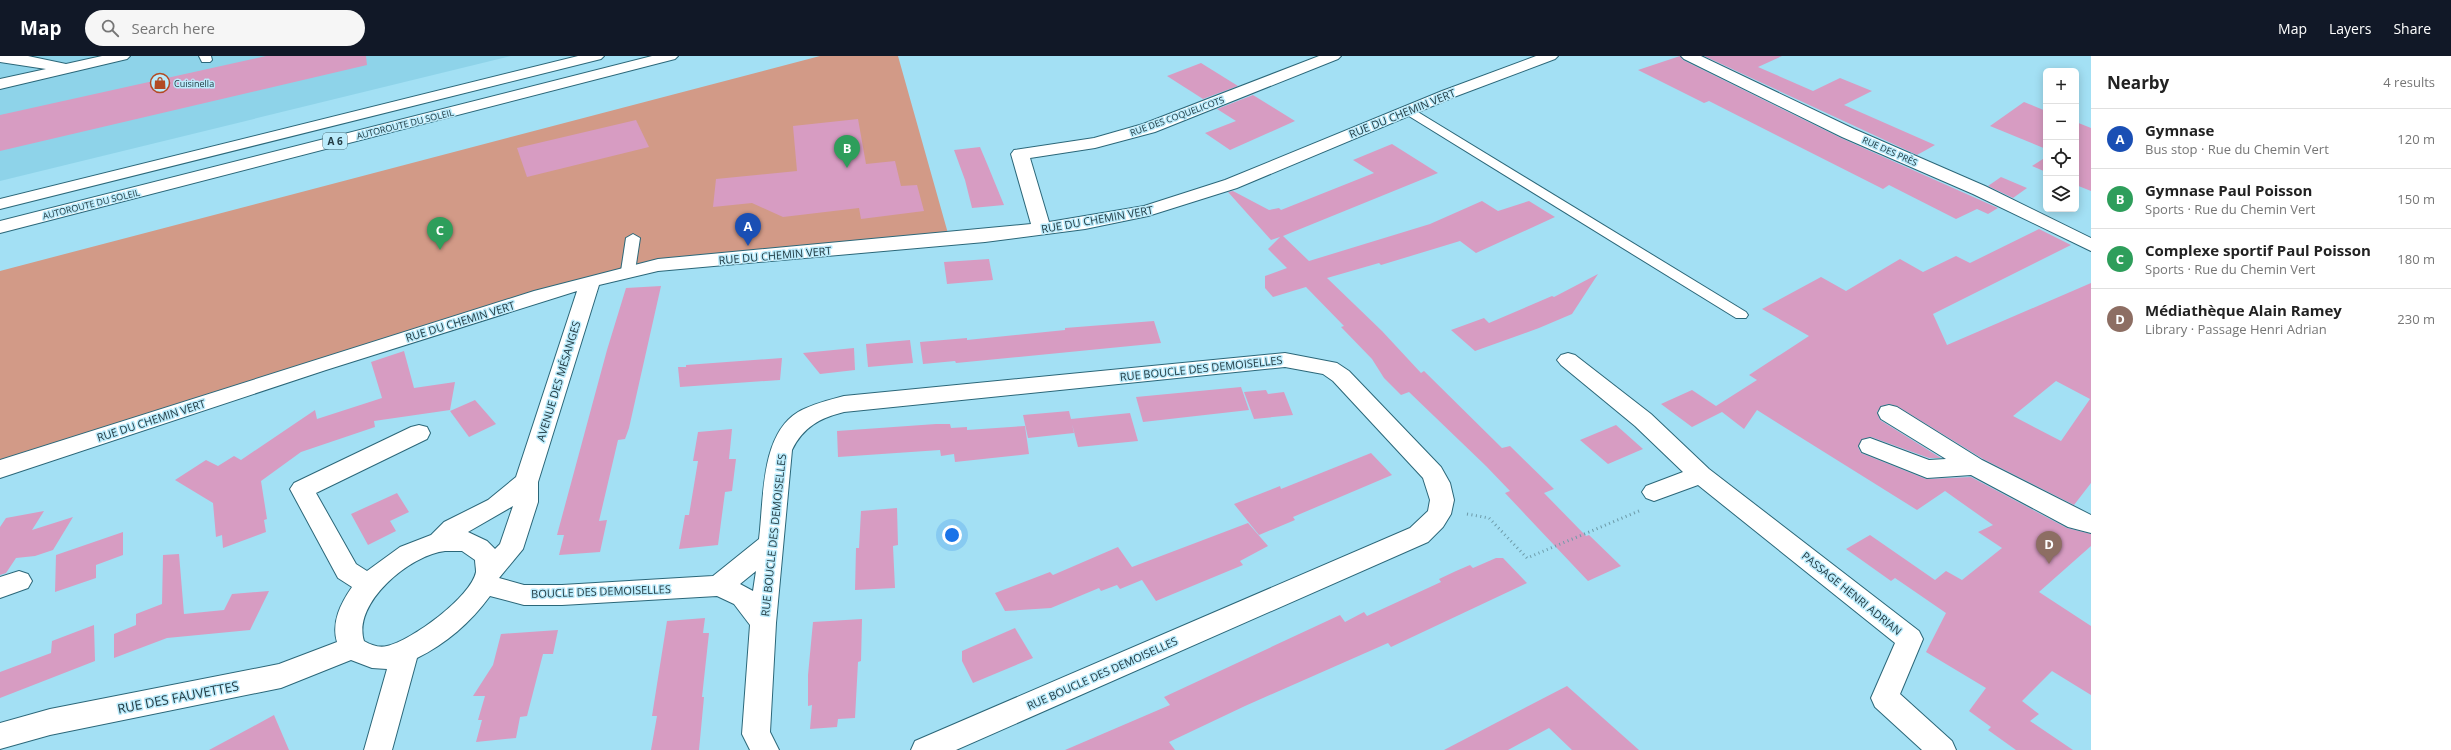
<!DOCTYPE html>
<meta charset="utf-8">
<style>
body{margin:0;font-family:"Open Sans",sans-serif;background:#f6f6f6;color:#222}
.controls{position:absolute;right:12px;top:12px;display:grid;overflow:hidden;border-radius:6px;box-shadow:0 2px 10px #0003}
.controls button{width:36px;height:36px;display:grid;place-items:center;padding:0;border:0;border-bottom:1px solid #e0e0e0;background:#fff;color:#222;font:20px sans-serif}
.you{position:absolute;left:952px;top:479px;width:14px;height:14px;margin:-10px;border:3px solid #fff;border-radius:50%;background:#1a73e8;box-shadow:0 0 0 6px #1a73e833}
.badge{display:grid;place-items:center;width:26px;height:26px;border-radius:50%;background:#111827;color:#fff;font-size:13px;font-weight:700}
.pin{position:absolute;translate:-50% -33px;filter:drop-shadow(0 1px 2px #0008)}
.pin::after{content:'';position:absolute;top:21px;width:14px;height:12px;background:inherit;clip-path:polygon(0 0,100% 0,50% 100%)}
.list{margin:0;padding:0;list-style:none}
h2{display:flex;justify-content:space-between;align-items:center;height:52px;margin:0;padding:0 16px;font-size:17px}
h2 small{font-size:13px;font-weight:400;color:#767676}
.list li{display:grid;grid-template-columns:26px 1fr auto;gap:12px;align-items:center;box-sizing:border-box;height:60px;padding:0 16px;border-top:1px solid #e0e0e0}
.list b{display:block;font-size:15px;white-space:nowrap}
.list p{margin:0;font-size:13px;white-space:nowrap;color:#767676}
.list em{font-size:13px;font-style:normal;color:#767676}
.icon{flex:none;width:22px;height:22px;fill:none;stroke:currentColor;stroke-width:2;stroke-linecap:round;stroke-linejoin:round}
.map{position:relative;flex:none;width:2091px;height:694px;overflow:hidden}
header{display:flex;align-items:center;gap:24px;box-sizing:border-box;height:56px;padding:0 20px;background:#111827;color:#fff}
header strong{font-size:19px}
nav{display:flex;gap:22px;margin-inline-start:auto;font-size:14px}
.search{width:280px;height:36px;background:#f6f6f6;display:flex;align-items:center;gap:10px;box-sizing:border-box;padding:0 14px;border-radius:22px;color:#767676;font-size:15px}
main{display:flex}
aside{flex:1;background:#fff}
.map>svg:first-child{display:block}
</style>
<header>
<strong>Map</strong>
<div class="search"><svg class="icon" aria-label="search" viewBox="0 0 24 24"><circle cx="10" cy="10" r="6"/><path d="M15 15l6 6"/></svg>Search here</div>
<nav><a>Map</a><a>Layers</a><a>Share</a></nav>
</header>
<main>
<div class="map">
<svg width="2091" height="694" viewBox="0 0 2091 694">
<rect width="100%" height="100%" fill="#a3e0f4"/>
<polygon fill="#8ed3e9" points="0,0 511,0 0,125"/>
<polygon fill="#d29a87" points="820,0 898,0 949,181 656,207 584,222 0,409 0,215"/>
<g fill="#d79cc2" fill-rule="evenodd">
<polygon points="266,0 366,0 367,9 0,95 0,59"/>
<polygon points="1680,0 1683,4 1841,82 1998,152 1988,158 1977,153 1956,163 1889,129 1883,133 1709,45 1704,47 1638,14"/>
<polygon points="1704,0 1782,0 1758,11 1813,35 1840,22 1872,35 1844,49 1935,89 1917,99"/>
<polygon points="1201,7 1238,30 1203,43 1167,20"/>
<polygon points="1253,39 1295,65 1230,94 1205,77 1236,65 1217,53"/>
<polygon points="2024,46 2046,55 2046,93 1990,70"/>
<polygon points="858,63 866,108 895,105 901,130 917,129 924,155 861,163 859,152 783,161 752,147 713,151 716,123 797,115 793,70"/>
<polygon points="636,64 649,91 527,121 517,92"/>
<polygon points="2076,66 2091,72 2091,135 2076,129"/>
<polygon points="1392,88 1438,117 1283,180 1309,205 1430,168 1482,145 1498,155 1529,145 1555,161 1476,197 1460,185 1381,209 1379,207 1327,222 1382,275 1421,317 1424,315 1502,392 1510,390 1554,433 1544,437 1586,480 1589,479 1621,510 1588,525 1505,437 1510,435 1486,410 1409,336 1401,339 1384,322 1372,303 1341,271 1344,270 1306,231 1273,241 1265,232 1265,220 1287,212 1268,193 1280,181 1271,184 1228,136 1233,135 1269,154 1279,152 1281,154 1374,117 1353,104"/>
<polygon points="980,91 988,110 1004,149 972,152 965,124 954,94"/>
<polygon points="2046,101 2046,116 2032,110"/>
<polygon points="2001,121 2027,132 2013,142 1988,130"/>
<path d="M2039,173L2071,189L1933,258L1947,289L2091,227V427L2074,449L1983,403L1897,350L1889,348L1881,350L1877,356L1880,364L1941,402H1929L1871,381L1862,383L1858,391L1861,397L1926,423L1971,421L2067,472L2091,478V490L2039,536L2091,570V639L2052,615L2022,645L2039,658L2030,665L2073,694H2016L1988,674L1991,671L1969,655L1986,632L1926,596L1946,557L1895,522L1891,525L1846,493L1870,479L1935,524L1946,515L1962,524L2002,492L1978,476L1993,469L1945,435L1917,454L1757,354L1744,373L1722,356L1692,371L1661,348L1692,334L1716,350L1757,324L1749,319L1809,280L1762,253L1821,221L1846,235L1900,203L1923,216L1956,200L1970,207ZM2056,325L2090,343L2061,385L2013,360Z"/>
<polygon points="989,203 993,224 947,228 944,206"/>
<polygon points="1598,218 1572,258 1539,272 1475,295 1451,274 1484,262 1489,267 1552,240 1554,241"/>
<polygon points="661,230 629,372 625,383 618,384 599,465 607,464 600,496 559,499 564,479 557,479 607,294 626,232"/>
<polygon points="1154,265 1161,287 956,307 955,305 923,308 920,286 967,282 967,284 1065,274 1065,272"/>
<polygon points="910,284 913,307 868,311 866,288"/>
<polygon points="854,292 855,314 820,318 803,297"/>
<polygon points="404,295 414,332 455,326 450,354 374,365 375,371 301,396 261,425 267,463 264,464 266,476 223,492 222,479 216,481 213,447 175,424 206,404 218,410 234,400 241,404 315,354 317,363 382,342 371,306"/>
<polygon points="782,302 780,324 680,331 678,311 686,311 686,309"/>
<polygon points="1241,331 1249,354 1143,366 1136,341"/>
<polygon points="1266,334 1268,338 1284,336 1293,359 1254,363 1244,336"/>
<polygon points="475,344 496,368 469,381 450,355"/>
<polygon points="1069,355 1071,363 1130,357 1138,385 1078,391 1072,368 1074,377 1028,382 1023,359"/>
<polygon points="936,368 950,368 951,372 967,371 967,374 1025,370 1029,398 955,406 954,398 941,400 940,394 838,401 837,375"/>
<polygon points="1616,369 1643,393 1608,408 1580,384"/>
<polygon points="732,373 729,403 736,403 732,435 725,436 718,489 679,493 685,459 689,459 698,405 693,405 698,376"/>
<polygon points="1371,397 1392,419 1293,461 1295,464 1259,479 1234,448 1280,430 1281,433"/>
<polygon points="397,437 409,456 390,465 396,475 368,489 351,458"/>
<polygon points="897,452 898,489 893,490 895,532 855,534 856,492 859,492 861,455"/>
<polygon points="44,455 32,474 73,461 53,494 35,500 16,502 6,517 0,519 0,471 6,462"/>
<polygon points="1248,467 1268,490 1240,505 1243,509 1156,545 1142,524 1120,533 1117,529 1101,535 1099,532 1051,552 1005,555 995,537 1050,516 1053,519 1118,491 1132,511"/>
<polygon points="123,476 123,499 96,509 96,522 55,536 56,499"/>
<polygon points="179,498 184,558 224,554 232,538 269,535 250,574 167,582 114,602 114,578 136,569 136,558 162,548 163,499"/>
<polygon points="1496,502 1503,502 1527,527 1391,591 1388,587 1245,650 1169,686 1175,694 1065,694 1170,649 1164,641 1340,559 1345,566 1364,556 1367,560 1441,526 1439,523 1456,515 1470,509 1473,512"/>
<polygon points="705,562 703,577 709,577 702,641 704,641 699,694 651,694 657,660 652,660 667,565"/>
<polygon points="862,563 861,605 858,606 855,662 838,663 837,671 810,673 812,649 808,650 808,619 813,566"/>
<polygon points="94,569 95,605 0,642 0,616 51,597 52,585"/>
<polygon points="1015,572 1033,602 973,627 962,605 962,595"/>
<polygon points="558,574 553,598 543,598 527,660 520,661 516,682 476,686 482,664 478,664 485,640 473,640 493,609 501,578"/>
<polygon points="1567,630 1639,694 1572,694 1549,672 1508,694 1444,694"/>
<polygon points="274,659 289,694 209,694 252,671"/>
</g>
<g fill="none" stroke-linecap="round" stroke-linejoin="round">
<defs>
<g id="lane">
<polygon points="199,0 211,0 212,4 210,6 202,6"/>
<polygon points="1408,50 1746,256 1748,259 1746,262 1736,262 1404,57 1402,54 1404,51"/>
<polygon points="633,178 640,182 635,215 628,219 621,215 626,182"/>
</g>
<g id="street">
<polygon points="0,0 28,0 66,8 102,0 130,0 127,3 0,33 0,23 46,13 0,6"/>
<path d="M1319,0H1341L1338,3L1155,76L1095,92L1030,102L1049,166L1144,150L1225,124L1442,35L1536,0H1558L1555,3L1454,41L1237,132L1148,160L1085,173L985,186L658,215L599,229L538,426V446L523,493L499,522L524,529H562L713,520L759,483C764,444 760,379 798,356C812,348 829,344 844,340L1285,297L1337,307L1349,315L1441,411L1450,427L1454,444L1451,458L1443,471L1428,486L956,694H911L915,685L1410,472L1428,455L1430,444L1423,422L1333,325L1323,318L1285,311L844,356C820,362 803,371 792,394L776,567L770,676L779,694H750L742,678L750,569L734,548L717,540L562,549H524L490,540C471,566 446,588 417,602L392,694H364L387,613L372,612L351,604L281,632L50,679L0,693V667L50,653L279,608L337,586C331,566 341,547 352,531L338,522L290,433L294,427L411,371L419,369L427,371L430,377L427,383L316,437L356,508L367,515L400,491L431,479L444,466L488,444L516,421L577,235L326,314L0,422V404L534,235L658,203L1031,168L1011,98L1014,94L1094,82L1143,68ZM513,450L500,488L495,493L487,485L468,476ZM445,495H462L475,504C475,507 476,512 476,516C471,541 411,585 387,590C379,592 371,589 364,585C352,547 410,499 445,495ZM756,515L753,535L740,528Z"/>
<polygon points="1681,0 1701,0 1854,73 1985,130 2091,182 2091,195 1973,138 1842,81 1684,3"/>
<polygon points="1568,297 1575,299 1651,358 1709,413 1919,575 1923,583 1900,638 1952,685 1956,694 1922,694 1875,651 1871,642 1895,587 1698,429 1654,445 1646,442 1642,436 1646,430 1683,416 1635,370 1561,309 1557,304 1561,299"/>
<polygon points="1889,349 1897,351 1982,404 2091,459 2091,477 2068,471 1971,419 1927,422 1862,396 1859,390 1862,384 1870,382 1929,404 1946,403 1881,363 1878,357 1881,351"/>
<polygon points="19,515 28,518 32,525 28,532 0,542 0,521"/>
</g>
<g id="highway">
<polygon points="578,0 604,0 601,3 0,153 0,143"/>
<polygon points="652,0 678,0 675,3 0,177 0,165"/>
</g>
</defs>
<use href="#lane" stroke="#2b6779" stroke-width="2"/>
<use href="#street" stroke="#2b6779" stroke-width="2"/>
<use href="#highway" stroke="#2b6779" stroke-width="2"/>
<polyline stroke="#6d9ba9" stroke-width="3" stroke-dasharray="1 3.5" stroke-linecap="butt" points="1467,458 1489,462 1527,502 1639,455"/>
<use href="#lane" fill="#fff" fill-rule="evenodd"/>
<use href="#street" fill="#fff" fill-rule="evenodd"/>
<use href="#highway" fill="#fff" fill-rule="evenodd"/>
</g>
<defs>
<symbol id="shop-ring" viewBox="-11 -11 22 22"><circle r="9.5" fill="#bbebfb" stroke="#b24b23" stroke-width="1.5"/><path d="M-5-2.5h2.3a2.7 3.5 0 0 1 5.4 0H5L5.5 6h-11ZM-1.5-2.5h3a1.5 2.3 0 0 0-3 0Z" fill="#b24b23"/></symbol>
</defs>
<g fill-rule="evenodd">
<use href="#shop-ring" x="149" y="16" width="22" height="22"/>
</g>
<g text-anchor="middle" dominant-baseline="central" stroke-width="3" stroke-linejoin="round" paint-order="stroke">
<g font-size="9" fill="#223b43" stroke="#bbebfb" text-anchor="start">
<text x="174" y="27">Cuisinella</text>
</g>
<g font-size="9" fill="#223b43" stroke="#bbebfb">
<text transform="translate(1177 60) rotate(-20)">RUE DES COQUELICOTS</text>
<text transform="translate(405 68) rotate(-14)">AUTOROUTE DU SOLEIL</text>
<text transform="translate(1890 95) rotate(24)">RUE DES PRÈS</text>
<text transform="translate(91 148) rotate(-14)">AUTOROUTE DU SOLEIL</text>
</g>
<rect fill="#bbebfb" stroke="#50707a" stroke-width="1" x="323" y="77" width="24" height="16" rx="3"/>
<g font-size="10" font-weight="bold" fill="#223b43">
<text x="335" y="85">A 6</text>
</g>
<g font-size="11" fill="#223b43" stroke="#bbebfb">
<text transform="translate(1402 57) rotate(-22)">RUE DU CHEMIN VERT</text>
<text transform="translate(1097 163) rotate(-10)">RUE DU CHEMIN VERT</text>
<text transform="translate(775 199) rotate(-5)">RUE DU CHEMIN VERT</text>
<text transform="translate(460 265) rotate(-17)">RUE DU CHEMIN VERT</text>
<text transform="translate(1201 312) rotate(-6)">RUE BOUCLE DES DEMOISELLES</text>
<text transform="translate(558 325) rotate(-73)">AVENUE DES MÉSANGES</text>
<text transform="translate(151 364) rotate(-18)">RUE DU CHEMIN VERT</text>
<text transform="translate(773 479) rotate(-84)">RUE BOUCLE DES DEMOISELLES</text>
<text transform="translate(601 535) rotate(-2)">BOUCLE DES DEMOISELLES</text>
<text transform="translate(1852 537) rotate(39)">PASSAGE HENRI ADRIAN</text>
<text transform="translate(1102 617) rotate(-24)">RUE BOUCLE DES DEMOISELLES</text>
</g>
<g font-size="13" fill="#223b43" stroke="#bbebfb">
<text transform="translate(178 641) rotate(-11)">RUE DES FAUVETTES</text>
</g>
</g>
</svg>
<div class="controls">
<button>+</button>
<button>−</button>
<button><svg class="icon" aria-label="locate" viewBox="0 0 24 24"><circle cx="12" cy="12" r="6"/><path d="M12 2v4M12 18v4M2 12h4M18 12h4"/></svg></button>
<button><svg class="icon" aria-label="layers" viewBox="0 0 24 24"><path d="M12 4l9 5-9 5-9-5zM3 14l9 5 9-5"/></svg></button>
</div>
<div class="you"></div>
<div class="pin badge" style="left:748px;top:190px;background:#1a4fb4">A</div>
<div class="pin badge" style="left:847px;top:112px;background:#2e9e5b">B</div>
<div class="pin badge" style="left:440px;top:194px;background:#2e9e5b">C</div>
<div class="pin badge" style="left:2049px;top:508px;background:#8d6e63">D</div>
</div>
<aside>
<h2>Nearby<small>4 results</small></h2>
<ul class="list">
<li><span class="badge" style="background:#1a4fb4">A</span><div><b>Gymnase</b><p>Bus stop · Rue du Chemin Vert</p></div><em>120 m</em></li>
<li><span class="badge" style="background:#2e9e5b">B</span><div><b>Gymnase Paul Poisson</b><p>Sports · Rue du Chemin Vert</p></div><em>150 m</em></li>
<li><span class="badge" style="background:#2e9e5b">C</span><div><b>Complexe sportif Paul Poisson</b><p>Sports · Rue du Chemin Vert</p></div><em>180 m</em></li>
<li><span class="badge" style="background:#8d6e63">D</span><div><b>Médiathèque Alain Ramey</b><p>Library · Passage Henri Adrian</p></div><em>230 m</em></li>
</ul>
</aside>
</main>
